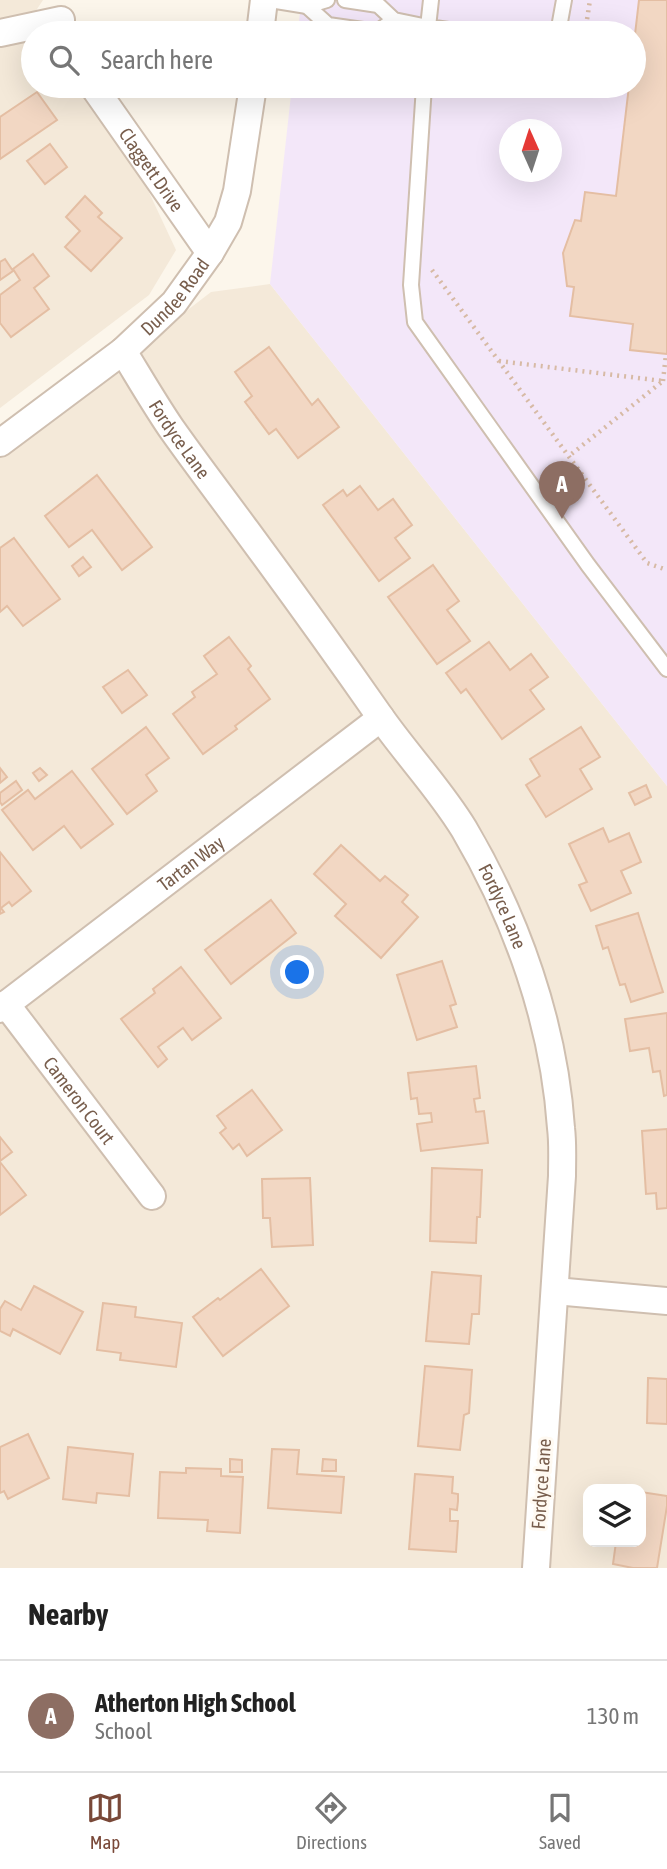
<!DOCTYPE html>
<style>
body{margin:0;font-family:"Asap Condensed",sans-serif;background:#f6f6f6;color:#222}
.controls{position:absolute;right:21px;bottom:21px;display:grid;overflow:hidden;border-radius:14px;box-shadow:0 7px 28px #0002}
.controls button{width:63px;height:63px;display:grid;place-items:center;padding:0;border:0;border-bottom:2px solid #e0e0e0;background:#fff;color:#222;font:35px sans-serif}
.compass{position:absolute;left:499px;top:119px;width:63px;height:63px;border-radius:50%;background:#fff;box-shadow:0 7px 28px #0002;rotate:357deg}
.you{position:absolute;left:298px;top:973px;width:24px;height:24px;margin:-18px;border:5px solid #fff;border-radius:50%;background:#1a73e8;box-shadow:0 0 0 10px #1a73e833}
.badge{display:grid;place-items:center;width:46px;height:46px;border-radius:50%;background:#794838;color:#fff;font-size:23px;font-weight:700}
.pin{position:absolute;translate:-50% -58px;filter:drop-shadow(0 2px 4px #0008)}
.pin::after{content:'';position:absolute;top:37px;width:24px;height:21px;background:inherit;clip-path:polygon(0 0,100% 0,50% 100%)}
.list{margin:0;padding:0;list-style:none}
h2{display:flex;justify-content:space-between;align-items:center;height:91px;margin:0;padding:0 28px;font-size:30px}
h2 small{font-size:23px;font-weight:400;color:#767676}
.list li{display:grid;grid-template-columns:46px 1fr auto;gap:21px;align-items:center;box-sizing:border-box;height:112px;padding:0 28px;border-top:2px solid #e0e0e0}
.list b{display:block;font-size:26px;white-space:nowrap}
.list p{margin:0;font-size:23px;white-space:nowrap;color:#767676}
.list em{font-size:23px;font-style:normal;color:#767676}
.icon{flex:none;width:38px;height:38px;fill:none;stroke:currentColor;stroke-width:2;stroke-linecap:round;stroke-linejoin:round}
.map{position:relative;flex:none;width:667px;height:1568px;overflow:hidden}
.search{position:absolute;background:#fff;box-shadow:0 7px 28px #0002;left:21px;right:21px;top:21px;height:77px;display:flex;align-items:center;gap:18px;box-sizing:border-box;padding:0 24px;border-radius:38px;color:#767676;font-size:26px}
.sheet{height:203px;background:#fff}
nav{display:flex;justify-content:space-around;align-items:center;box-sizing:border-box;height:98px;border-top:2px solid #e0e0e0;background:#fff;font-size:19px;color:#767676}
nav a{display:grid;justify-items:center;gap:4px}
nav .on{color:#794838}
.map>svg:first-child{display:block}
</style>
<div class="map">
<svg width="667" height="1568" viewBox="0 0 667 1568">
<rect width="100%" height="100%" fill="#fcf6eb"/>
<g fill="#f4e9d9" fill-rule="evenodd">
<polygon points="0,0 43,0 33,15 33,86 79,86 146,186 176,250 149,295 0,408"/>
<path d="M270,284L667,786V1568H0V455L211,292ZM588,1489H641V1542H588Z"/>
</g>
<path fill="#f3e7f9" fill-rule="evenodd" d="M301,0H667V786L270,284L292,86H634V33H298ZM510,130H552V172H510Z"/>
<g fill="#f2d7c3" stroke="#e4bea3" stroke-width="2">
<polygon points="639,0 667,0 667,354 630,350 633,324 570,316 574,287 567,286 563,253 575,220 581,221 585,192 616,196 629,86 634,86 634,43"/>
<polygon points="37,92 57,120 0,159 0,117"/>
<polygon points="50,144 67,167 45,184 27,161"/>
<polygon points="85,196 102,213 98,217 122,238 91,271 65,247 80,231 66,217"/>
<polygon points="33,254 49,276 34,288 49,309 11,337 0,323 0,295 20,280 13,269"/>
<polygon points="5,259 13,271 0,280 0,262"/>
<polygon points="269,347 312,405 318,399 339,427 298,458 276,429 269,434 245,402 252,396 235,372"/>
<polygon points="97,475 152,547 122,570 92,530 69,547 45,516"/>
<polygon points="360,486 378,510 393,499 412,525 395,538 410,558 379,581 323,505 343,490 347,496"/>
<polygon points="14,538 60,599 23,626 7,606 0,612 0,548"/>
<polygon points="83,557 91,567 79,576 72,566"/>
<polygon points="433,565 459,601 447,610 470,641 437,664 388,597"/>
<polygon points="229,637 251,666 248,669 270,699 235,726 237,729 203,754 173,714 195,697 192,692 217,674 204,656"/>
<polygon points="489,642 510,670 531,654 548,677 530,690 544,709 502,739 466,689 461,693 446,673"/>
<polygon points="128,670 147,695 122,713 103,687"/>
<polygon points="146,727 169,758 146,775 157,791 127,814 92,769"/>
<polygon points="581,727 600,757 580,769 592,789 546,817 526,785 540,776 530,759"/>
<polygon points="0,768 7,777 0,783"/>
<polygon points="40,768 47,775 39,781 33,773"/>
<polygon points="72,771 113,824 81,848 64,826 33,850 2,810 28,790 35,799"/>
<polygon points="16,781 22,790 2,805 0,802 0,793"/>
<polygon points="646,785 651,797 635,805 629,793"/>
<polygon points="603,828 609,842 629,833 641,862 621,871 631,893 591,911 579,885 587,882 569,844"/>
<polygon points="341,845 380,881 385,876 408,895 402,902 418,917 381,958 335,916 346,904 314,874"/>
<polygon points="0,852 31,891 12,906 9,902 1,908 4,912 0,914"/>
<polygon points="271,900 296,933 231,984 205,950"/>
<polygon points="638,913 663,992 631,1002 625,984 620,985 608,947 603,949 596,926"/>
<polygon points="442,961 456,1004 450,1006 457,1027 417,1040 397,975"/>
<polygon points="181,967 221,1018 192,1040 183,1028 158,1047 167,1059 158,1067 121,1019 155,993 153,989"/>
<polygon points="667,1013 667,1095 664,1096 660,1071 653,1072 649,1048 630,1051 625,1019"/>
<polygon points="476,1066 480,1098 474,1099 476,1112 484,1111 488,1143 421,1151 417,1124 432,1122 431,1113 419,1114 417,1098 411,1099 408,1073"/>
<polygon points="252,1090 282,1130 247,1156 239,1144 233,1149 225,1139 220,1133 226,1128 217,1116"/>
<polygon points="667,1129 667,1208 657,1209 656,1193 646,1194 642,1131"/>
<polygon points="0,1137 12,1152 0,1161"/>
<polygon points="0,1162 26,1195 0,1215"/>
<polygon points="432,1168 482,1170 480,1217 477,1217 476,1243 430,1241"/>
<polygon points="310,1178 313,1245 272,1247 270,1218 263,1218 262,1179"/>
<polygon points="261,1269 289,1306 223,1356 193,1317 218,1298 220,1300"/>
<polygon points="432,1272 481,1276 479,1314 472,1314 469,1344 426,1341"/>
<polygon points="34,1286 83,1312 60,1354 13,1329 10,1336 0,1331 0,1309 5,1301 21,1310"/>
<polygon points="103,1303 136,1307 135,1317 182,1323 176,1367 120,1360 121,1353 97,1350"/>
<polygon points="425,1366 472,1370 469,1413 464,1415 460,1450 418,1446"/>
<polygon points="648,1378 667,1379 667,1424 647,1423"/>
<polygon points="28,1434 49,1478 8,1499 4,1491 0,1493 0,1447"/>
<polygon points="68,1447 133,1454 129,1496 97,1493 96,1503 63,1499"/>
<polygon points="272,1449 299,1450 297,1474 344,1477 341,1513 268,1508"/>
<polygon points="230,1459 242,1460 242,1472 230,1472"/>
<polygon points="323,1459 336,1460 336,1471 322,1471"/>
<polygon points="186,1468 221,1469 221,1476 243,1477 240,1533 207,1531 208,1520 158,1518 160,1472 186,1473"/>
<polygon points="415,1474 453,1477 452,1493 458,1494 458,1501 457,1510 450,1509 450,1521 458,1521 456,1552 409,1549"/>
<polygon points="641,1492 667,1496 667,1506 657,1568 633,1568 613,1564 616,1542 641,1542"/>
</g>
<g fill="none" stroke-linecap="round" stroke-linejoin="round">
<defs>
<g id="lane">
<polyline points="270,0 307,6 327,0"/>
<polyline points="345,0 378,5 394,20 428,27 427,33"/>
<polyline points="431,0 428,27 468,33"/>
<polyline points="307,6 328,25 377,32 394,20"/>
<polyline points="558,33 564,0"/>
<polyline points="424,86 411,285 415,322 588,565 667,669"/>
</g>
<g id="street">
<polyline points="0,33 61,20"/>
<polyline points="260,33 264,0"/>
<path id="s1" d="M93,86L210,253"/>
<path id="s2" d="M123,351C139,377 154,403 171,428C195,462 221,496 246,530C291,591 335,652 379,715C406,754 439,788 464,829C517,919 554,1024 561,1128C563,1144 562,1160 562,1176L536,1568"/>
<path id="s3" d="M0,443L123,351L174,303L210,253L228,222L237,191L253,86"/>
<path id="s4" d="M6,1004L152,1196"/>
<path id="s5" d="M0,1009L381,718"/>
<polyline points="555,1291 667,1301"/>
</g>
</defs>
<use href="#lane" stroke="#cfbfb0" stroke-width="18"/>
<use href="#street" stroke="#cfbfb0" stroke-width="30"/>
<g stroke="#d7baa5" stroke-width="4.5" stroke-dasharray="2 5" stroke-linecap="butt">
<polyline points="585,33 590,0"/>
<polyline points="432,270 647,563 667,570"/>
<polyline points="499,361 663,381 569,456"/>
<polyline points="663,381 666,354"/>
</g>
<use href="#lane" stroke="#fff" stroke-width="14"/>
<use href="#street" stroke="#fff" stroke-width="26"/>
</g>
<g text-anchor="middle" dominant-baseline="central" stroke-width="6" stroke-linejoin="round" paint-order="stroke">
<g font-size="19" fill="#785e4d" stroke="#fffaf2">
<text stroke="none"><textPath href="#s1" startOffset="102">Claggett Drive</textPath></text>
<text stroke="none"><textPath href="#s3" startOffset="229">Dundee Road</textPath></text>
<text stroke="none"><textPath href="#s2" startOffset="105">Fordyce Lane</textPath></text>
<text stroke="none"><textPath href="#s5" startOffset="240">Tartan Way</textPath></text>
<text stroke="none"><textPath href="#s2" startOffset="674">Fordyce Lane</textPath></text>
<text stroke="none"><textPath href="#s4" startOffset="121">Cameron Court</textPath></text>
<text transform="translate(541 1484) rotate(-86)">Fordyce Lane</text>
</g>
</g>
</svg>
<div class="controls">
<button><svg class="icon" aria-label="layers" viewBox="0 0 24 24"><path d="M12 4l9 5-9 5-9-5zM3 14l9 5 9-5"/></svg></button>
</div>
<svg class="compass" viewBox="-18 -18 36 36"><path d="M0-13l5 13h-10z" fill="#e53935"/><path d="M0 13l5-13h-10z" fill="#767676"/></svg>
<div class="you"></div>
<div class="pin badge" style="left:562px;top:519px;background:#8d6e63">A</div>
<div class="search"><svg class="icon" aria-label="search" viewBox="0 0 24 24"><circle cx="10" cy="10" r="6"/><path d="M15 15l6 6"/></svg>Search here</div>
</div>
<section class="sheet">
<h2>Nearby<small></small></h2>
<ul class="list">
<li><span class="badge" style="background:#8d6e63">A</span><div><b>Atherton High School</b><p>School</p></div><em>130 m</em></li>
</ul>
</section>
<nav>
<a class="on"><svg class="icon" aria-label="map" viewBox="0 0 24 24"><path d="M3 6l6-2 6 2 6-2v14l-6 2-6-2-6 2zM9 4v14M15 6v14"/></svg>Map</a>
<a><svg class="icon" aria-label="directions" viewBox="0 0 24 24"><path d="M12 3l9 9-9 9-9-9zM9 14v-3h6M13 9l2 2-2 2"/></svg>Directions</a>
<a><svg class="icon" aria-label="saved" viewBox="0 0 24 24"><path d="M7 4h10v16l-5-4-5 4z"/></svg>Saved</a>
</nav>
